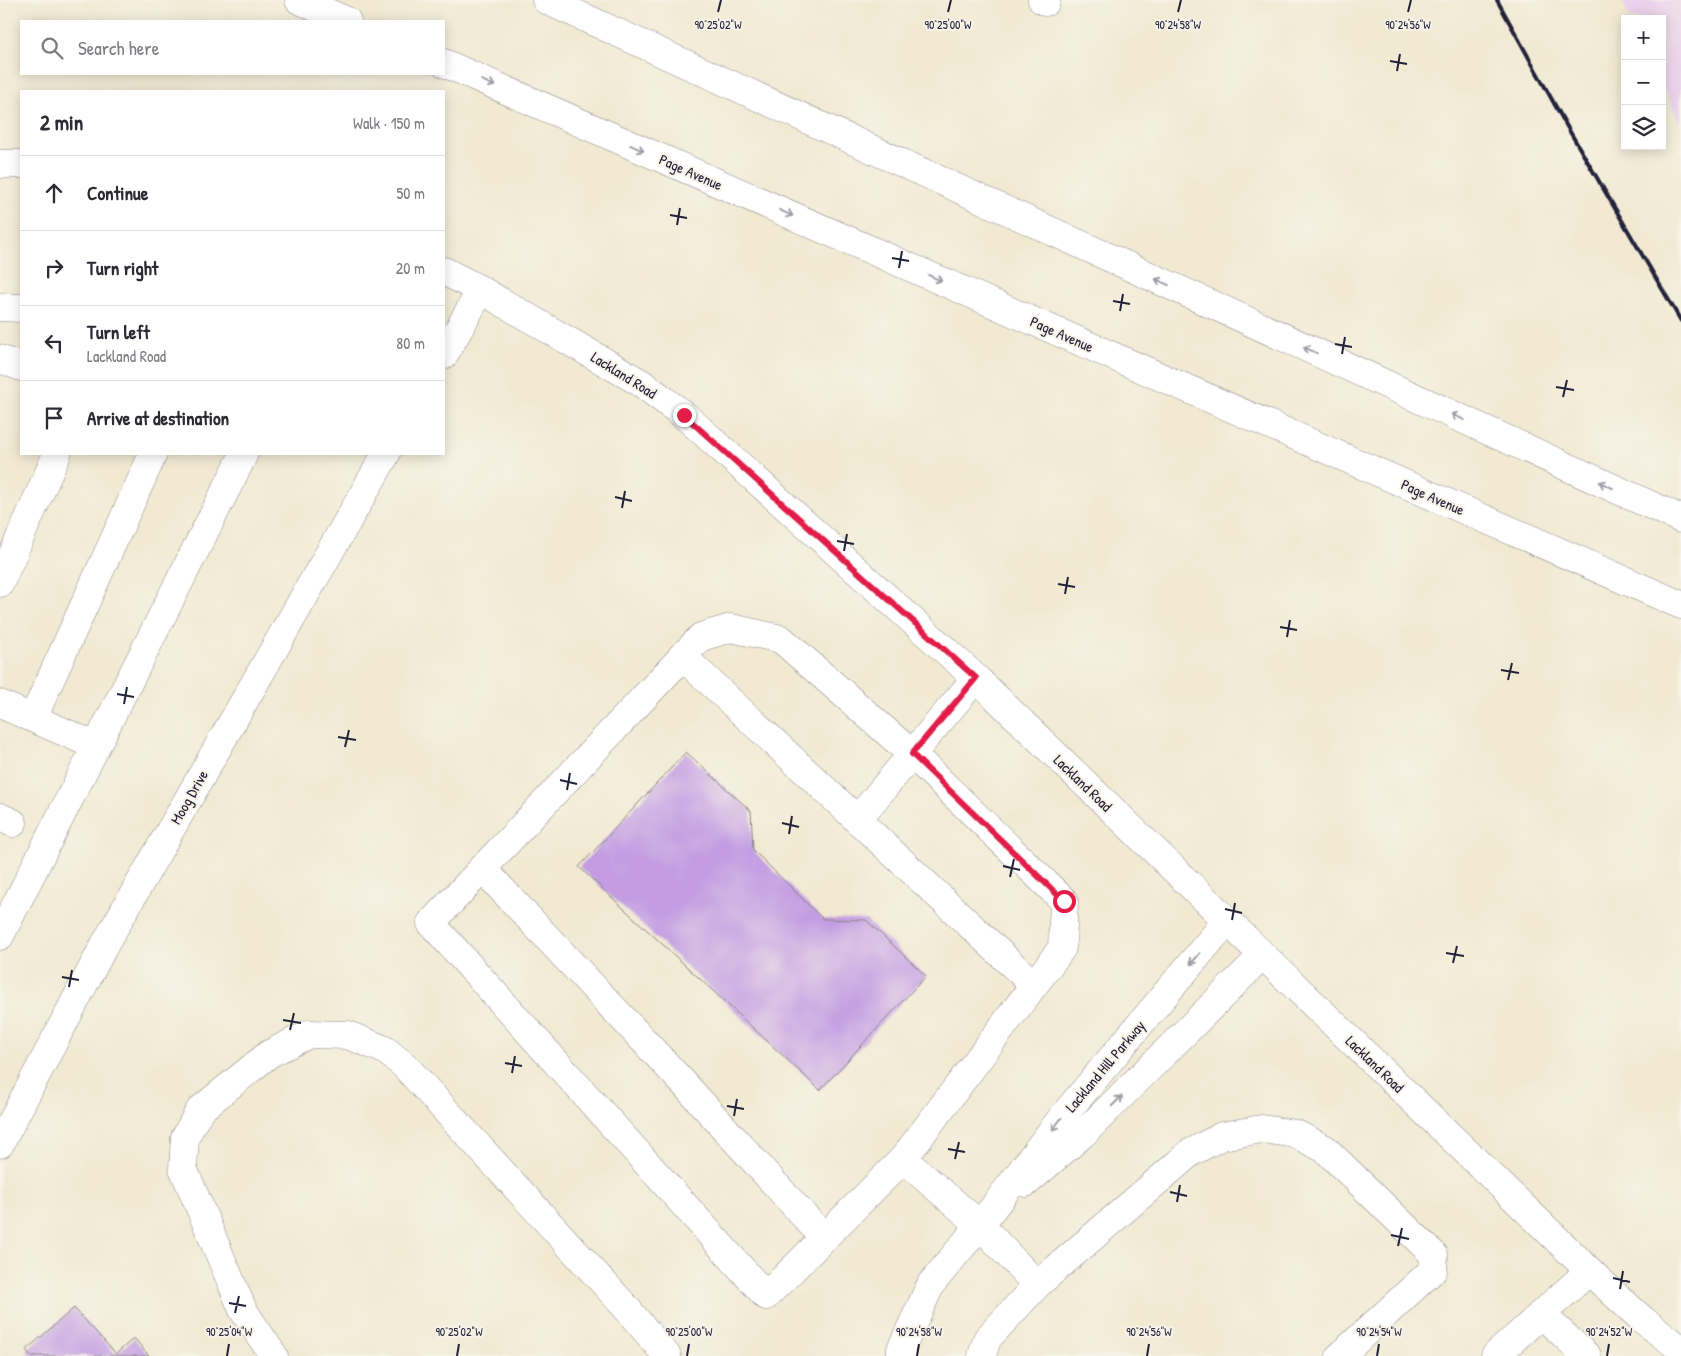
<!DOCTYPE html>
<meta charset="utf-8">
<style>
body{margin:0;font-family:"Patrick Hand",sans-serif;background:#f7f7f7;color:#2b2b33}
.controls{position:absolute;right:15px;top:15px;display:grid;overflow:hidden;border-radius:0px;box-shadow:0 2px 12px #0003}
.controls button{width:45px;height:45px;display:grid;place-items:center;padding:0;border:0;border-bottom:1px solid #e1e1e2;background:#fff;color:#2b2b33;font:25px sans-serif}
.stop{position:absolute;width:15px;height:15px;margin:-11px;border:4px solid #e11d48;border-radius:50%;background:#fff}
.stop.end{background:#e11d48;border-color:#fff;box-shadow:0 1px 5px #0008}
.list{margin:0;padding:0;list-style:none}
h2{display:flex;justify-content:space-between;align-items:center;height:65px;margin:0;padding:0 20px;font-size:21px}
h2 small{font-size:16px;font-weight:400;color:#7c7c81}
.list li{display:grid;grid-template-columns:32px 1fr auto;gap:15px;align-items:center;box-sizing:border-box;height:75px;padding:0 20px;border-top:1px solid #e1e1e2}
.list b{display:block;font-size:19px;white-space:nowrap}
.list p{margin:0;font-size:16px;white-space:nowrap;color:#7c7c81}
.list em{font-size:16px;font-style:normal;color:#7c7c81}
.icon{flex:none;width:28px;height:28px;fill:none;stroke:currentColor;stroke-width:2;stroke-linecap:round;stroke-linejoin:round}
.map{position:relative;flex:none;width:1681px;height:1356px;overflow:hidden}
.search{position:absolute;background:#fff;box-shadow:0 2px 12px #0003;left:20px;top:20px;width:425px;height:55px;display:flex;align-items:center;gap:12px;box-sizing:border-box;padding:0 18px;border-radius:0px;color:#7c7c81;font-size:19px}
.panel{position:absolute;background:#fff;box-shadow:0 2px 12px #0003;left:20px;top:90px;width:425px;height:365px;border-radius:0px}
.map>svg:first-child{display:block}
</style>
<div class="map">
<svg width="1681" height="1356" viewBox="0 0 1681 1356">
<rect width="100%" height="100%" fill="#f7f3e8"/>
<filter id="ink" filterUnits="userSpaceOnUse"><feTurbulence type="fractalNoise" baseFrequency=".02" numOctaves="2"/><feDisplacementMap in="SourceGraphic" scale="10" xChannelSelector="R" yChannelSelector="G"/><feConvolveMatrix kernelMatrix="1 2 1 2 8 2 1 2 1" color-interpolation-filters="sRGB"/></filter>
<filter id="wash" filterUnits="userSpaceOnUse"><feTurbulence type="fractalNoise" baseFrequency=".0096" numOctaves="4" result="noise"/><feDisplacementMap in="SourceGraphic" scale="20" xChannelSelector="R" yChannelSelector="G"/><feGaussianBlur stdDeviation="1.12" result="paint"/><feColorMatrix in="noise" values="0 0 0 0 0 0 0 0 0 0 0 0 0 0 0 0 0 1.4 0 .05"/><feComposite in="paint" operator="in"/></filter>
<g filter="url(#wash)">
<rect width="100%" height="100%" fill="#f1e9d2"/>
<polygon fill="#ebd1ec" points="1622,0 1681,0 1681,125 1662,85 1662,19 1630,19"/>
<g id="blocks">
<g fill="#c39ce2">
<polygon points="686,752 751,811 753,850 823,919 866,920 926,976 820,1090 579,867"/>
<polygon points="74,1308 116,1354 134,1338 149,1356 31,1356 26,1350"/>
</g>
</g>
</g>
<g filter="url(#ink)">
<use href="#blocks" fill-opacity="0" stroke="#8a8686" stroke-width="1"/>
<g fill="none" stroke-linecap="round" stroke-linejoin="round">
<defs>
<g id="minor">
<polyline points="1042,0 1046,2"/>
<polyline points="0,164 21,164"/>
<polyline points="444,271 481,290 641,383 684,415 976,678 1599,1280 1643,1320 1681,1349"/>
<polyline points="0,307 21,308"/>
<polyline points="444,355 481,290"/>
<polyline points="0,359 21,367"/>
<polyline points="0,583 57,454"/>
<polyline points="682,656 1034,985"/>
<polyline points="976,678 912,754 781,639 731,628 701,637 431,923 766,1296 903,1159 980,1225 1037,1285"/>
<polyline points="0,704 96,746"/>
<polyline points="33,718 153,454"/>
<polyline points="0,817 13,823"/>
<polyline points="857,820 912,754 1064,901 1062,948 903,1159"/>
<polyline points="482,868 688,1088 824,1238"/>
<polyline points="0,936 244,454"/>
<polyline points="0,1144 105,944 386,454"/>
<polyline points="1026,1183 1083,1134 1262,956"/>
<polyline points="1541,1314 1587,1356"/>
<polyline points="274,1356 243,1310 183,1168 185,1137 200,1110 269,1054 309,1034 348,1035 385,1050 405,1066 623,1304 667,1356"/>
<polyline points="901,1356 901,1349 931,1284 980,1225 1063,1116 1226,922"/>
<polyline points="982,1356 987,1339 1037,1285 1190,1153 1222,1136 1262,1129 1296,1134 1325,1149 1434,1255 1433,1270 1340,1356"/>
<polyline points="1495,1356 1589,1271"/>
</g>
<g id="highway">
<polyline points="299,0 347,21"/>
<polyline points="546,0 1681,519"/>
<polyline points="444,63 1681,605"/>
</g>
</defs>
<use href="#minor" stroke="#8a8686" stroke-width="29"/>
<use href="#highway" stroke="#8a8686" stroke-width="29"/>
<use href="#minor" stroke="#fff" stroke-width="28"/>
<use href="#highway" stroke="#fff" stroke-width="28"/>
<polyline stroke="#22223b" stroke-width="4" points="1497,0 1566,125 1681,321"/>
</g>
<defs><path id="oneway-shaft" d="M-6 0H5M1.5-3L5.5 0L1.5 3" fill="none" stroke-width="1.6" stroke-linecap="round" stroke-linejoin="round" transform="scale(1.25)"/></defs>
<g stroke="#9c9ca7">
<use href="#oneway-shaft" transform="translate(488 83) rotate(24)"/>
<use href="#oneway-shaft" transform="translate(637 148) rotate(24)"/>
<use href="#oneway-shaft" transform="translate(786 213) rotate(24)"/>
<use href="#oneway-shaft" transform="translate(935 278) rotate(24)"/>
<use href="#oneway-shaft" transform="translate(1162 282) rotate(-155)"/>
<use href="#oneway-shaft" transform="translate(1310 350) rotate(-155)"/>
<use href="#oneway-shaft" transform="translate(1458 417) rotate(-155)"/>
<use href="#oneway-shaft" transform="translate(1606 485) rotate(-155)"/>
<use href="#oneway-shaft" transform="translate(1195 959) rotate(130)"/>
<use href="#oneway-shaft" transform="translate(1117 1101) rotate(-45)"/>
<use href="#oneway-shaft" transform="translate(1057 1124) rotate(127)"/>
</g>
</g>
<g fill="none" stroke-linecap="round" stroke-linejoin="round" filter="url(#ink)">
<polyline stroke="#e11d48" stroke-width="6" points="684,415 976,678 912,754 1064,901"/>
</g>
<path fill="none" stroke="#22223b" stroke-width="2" d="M718,12L721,0M948,12L951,0M1178,12L1181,0M1408,12L1411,0M1390,61L1407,64M1397,71L1400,54M670,215L687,218M677,225L680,208M892,258L909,261M899,268L902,251M1113,301L1130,304M1120,311L1123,294M1335,344L1352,347M1342,354L1345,337M1556,387L1574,390M1563,397L1567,380M615,497L632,501M622,508L625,491M837,541L854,544M844,551L847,534M1058,584L1075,587M1065,594L1068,577M1280,627L1297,630M1287,637L1290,620M1501,670L1519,673M1508,680L1512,663M117,694L134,697M124,704L127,687M338,737L356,740M345,747L349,730M560,780L577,784M567,790L570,773M782,823L799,827M789,834L792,816M1003,866L1020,870M1010,877L1014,859M1225,909L1242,913M1232,920L1235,903M1446,953L1464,956M1453,963L1457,946M62,977L79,980M69,987L72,970M283,1020L301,1023M290,1030L294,1013M505,1063L522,1066M512,1073L515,1056M727,1106L744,1109M734,1116L737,1099M948,1149L965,1152M955,1159L959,1142M1170,1192L1187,1196M1177,1202L1180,1185M1391,1235L1409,1239M1398,1246L1402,1228M1613,1278L1630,1282M1620,1289L1623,1271M229,1303L246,1306M235,1313L239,1296M227,1356L229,1344M457,1356L459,1344M687,1356L689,1344M917,1356L919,1344M1147,1356L1149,1344M1377,1356L1379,1344M1607,1356L1609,1344"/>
<g text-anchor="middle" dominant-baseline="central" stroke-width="4" stroke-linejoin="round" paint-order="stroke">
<g font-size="15" fill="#22223b" stroke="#f7f3e8">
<text transform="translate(691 172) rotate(24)">Page Avenue</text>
<text transform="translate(1062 334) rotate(24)">Page Avenue</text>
<text transform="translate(624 375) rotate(32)">Lackland Road</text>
<text transform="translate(1433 497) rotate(24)">Page Avenue</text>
<text transform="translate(1083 783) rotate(44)">Lackland Road</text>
<text transform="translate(189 797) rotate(-60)">Moog Drive</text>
<text transform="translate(1375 1064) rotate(44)">Lackland Road</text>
<text transform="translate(1105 1066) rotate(-50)">Lackland Hill Parkway</text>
</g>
</g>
<g font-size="12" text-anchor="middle" fill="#22223b" stroke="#f7f3e8" stroke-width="4" stroke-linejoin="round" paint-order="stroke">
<text x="1408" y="29">90°24'56"W</text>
<text x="718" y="29">90°25'02"W</text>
<text x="948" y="29">90°25'00"W</text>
<text x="1178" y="29">90°24'58"W</text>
<text x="229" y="1336">90°25'04"W</text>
<text x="459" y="1336">90°25'02"W</text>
<text x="689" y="1336">90°25'00"W</text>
<text x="919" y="1336">90°24'58"W</text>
<text x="1149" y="1336">90°24'56"W</text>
<text x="1379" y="1336">90°24'54"W</text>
<text x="1609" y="1336">90°24'52"W</text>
</g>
</svg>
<div class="controls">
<button>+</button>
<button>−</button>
<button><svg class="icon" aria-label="layers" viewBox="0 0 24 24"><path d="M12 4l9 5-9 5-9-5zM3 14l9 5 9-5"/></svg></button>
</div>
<div class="stop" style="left:1064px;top:901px"></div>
<div class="stop end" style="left:684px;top:415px"></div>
<div class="search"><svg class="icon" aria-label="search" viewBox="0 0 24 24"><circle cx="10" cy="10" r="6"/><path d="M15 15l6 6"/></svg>Search here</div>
<section class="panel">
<h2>2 min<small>Walk · 150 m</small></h2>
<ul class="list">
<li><svg class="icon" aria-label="ahead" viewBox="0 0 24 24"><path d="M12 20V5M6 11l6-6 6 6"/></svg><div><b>Continue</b></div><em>50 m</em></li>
<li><svg class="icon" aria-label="right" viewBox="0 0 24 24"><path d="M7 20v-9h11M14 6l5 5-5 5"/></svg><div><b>Turn right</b></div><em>20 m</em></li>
<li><svg class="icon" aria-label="left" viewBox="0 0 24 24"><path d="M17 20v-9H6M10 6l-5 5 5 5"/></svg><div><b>Turn left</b><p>Lackland Road</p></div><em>80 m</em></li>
<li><svg class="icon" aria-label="arrive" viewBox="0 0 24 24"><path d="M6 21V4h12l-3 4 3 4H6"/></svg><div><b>Arrive at destination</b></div></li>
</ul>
</section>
</div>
